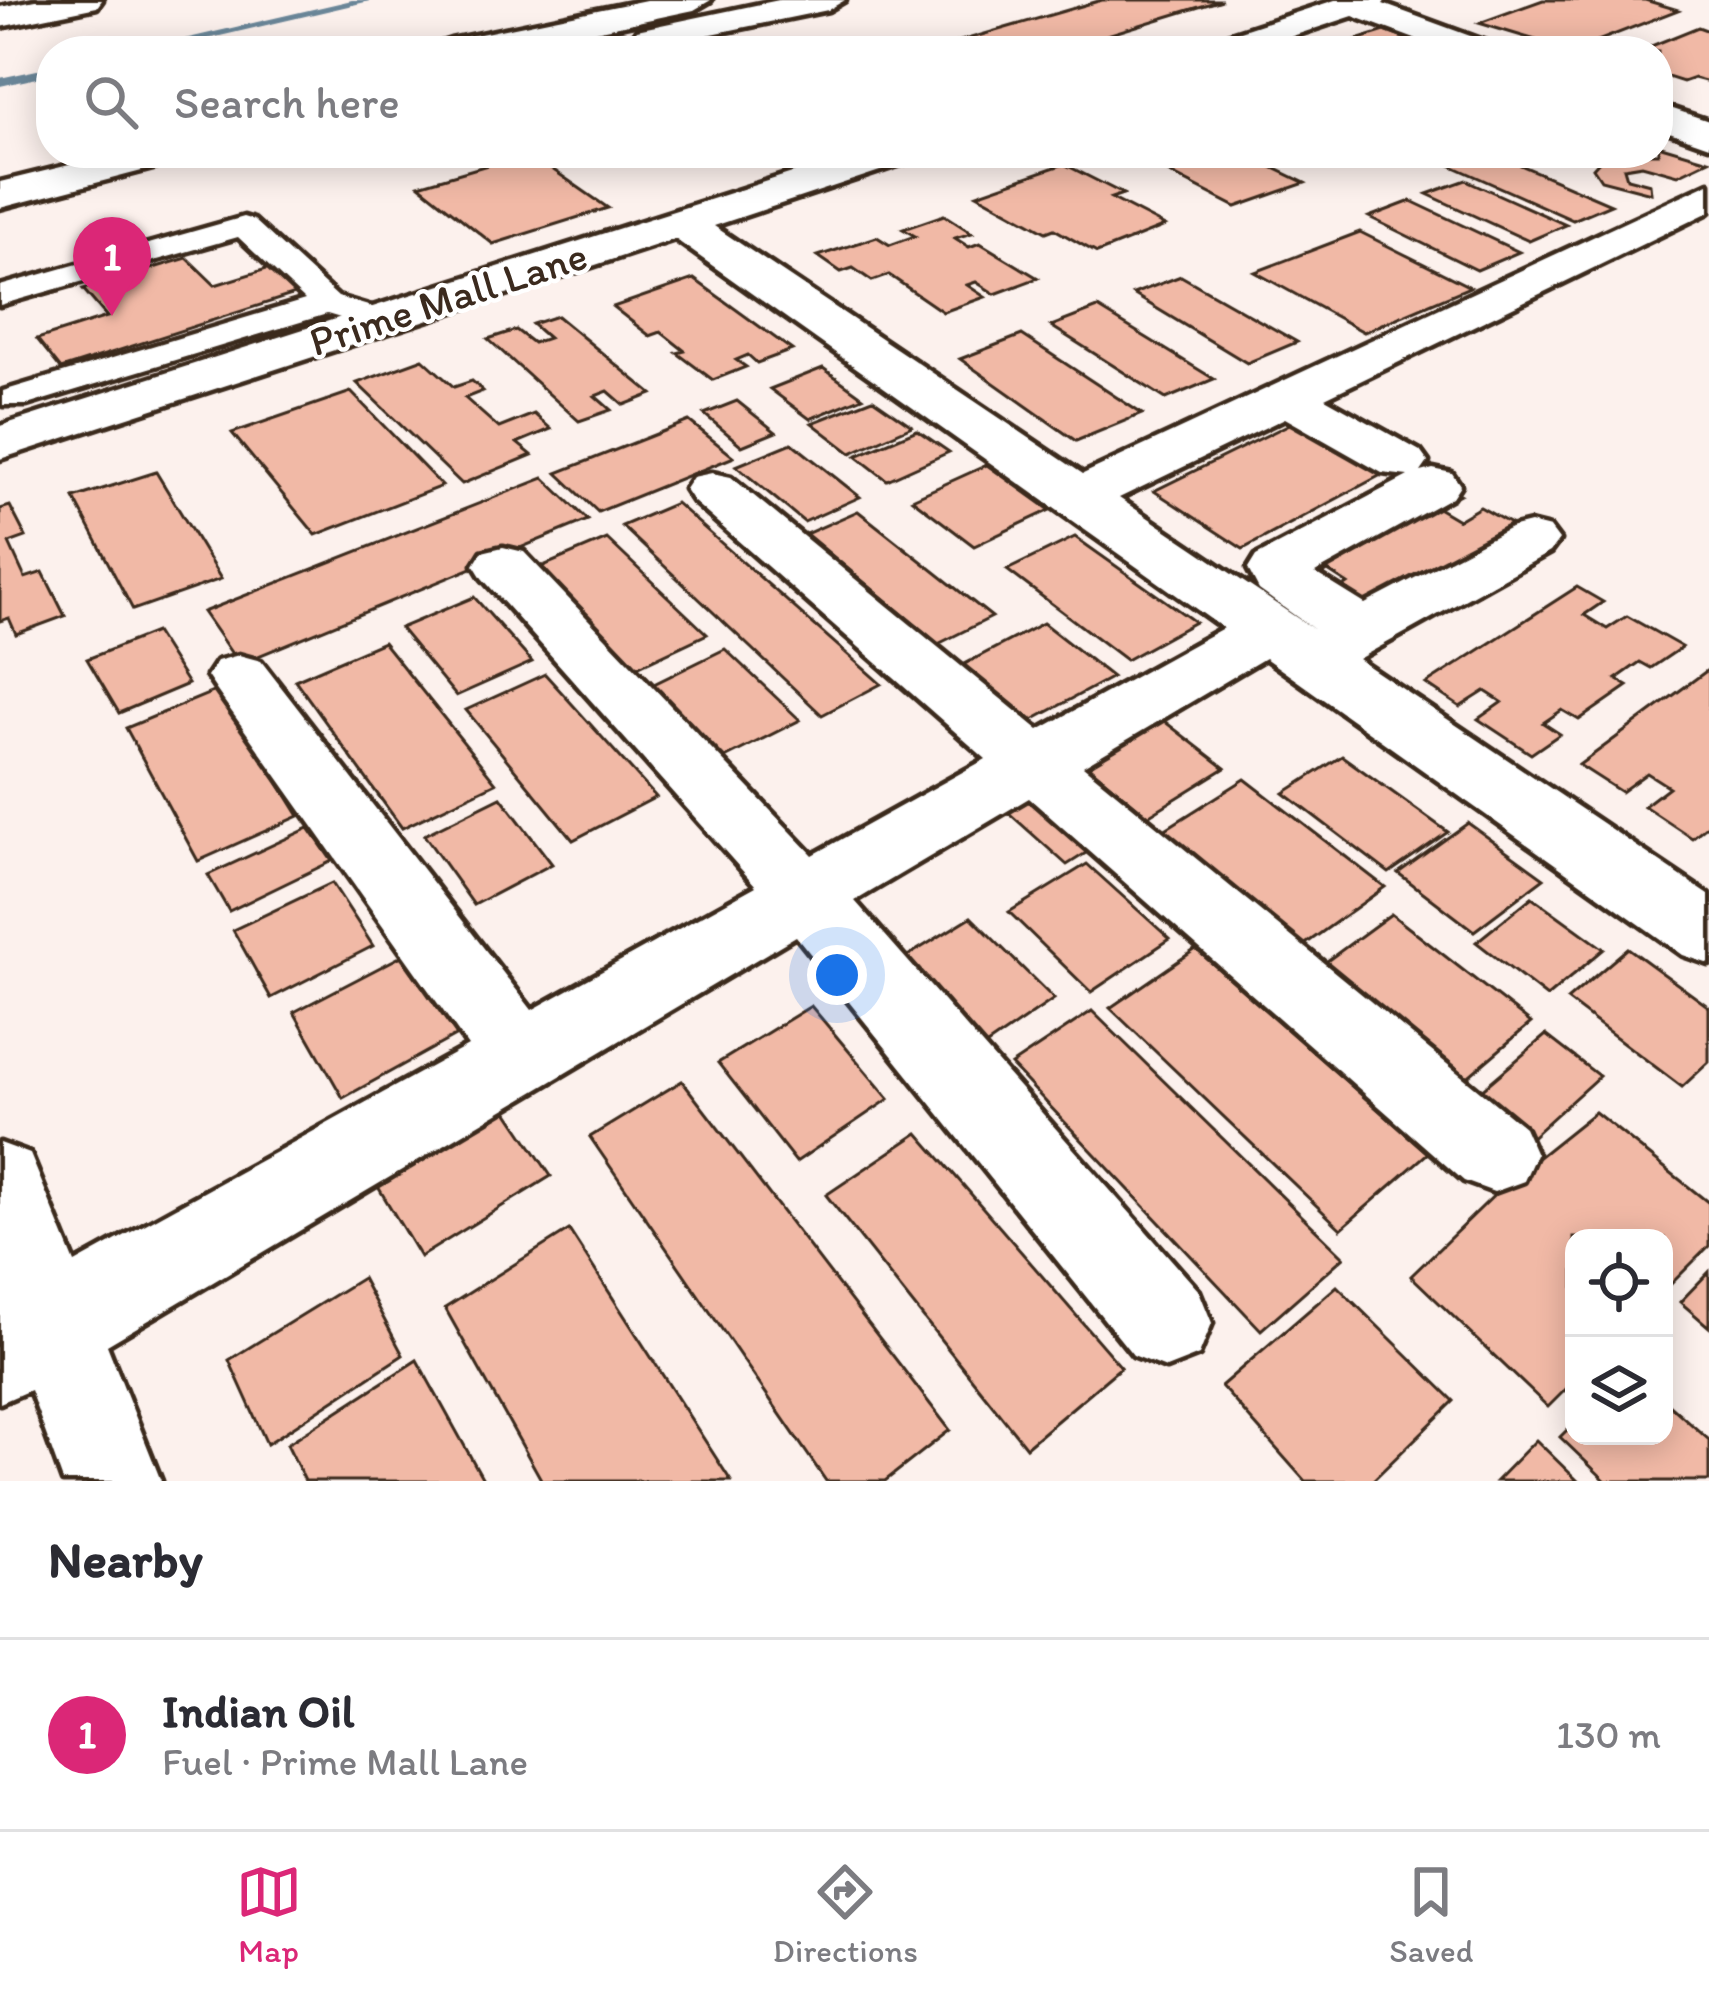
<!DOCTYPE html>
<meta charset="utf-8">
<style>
body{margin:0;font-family:Itim,sans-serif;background:#f7f7f7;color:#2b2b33}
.controls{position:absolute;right:36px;bottom:36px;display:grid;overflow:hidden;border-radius:24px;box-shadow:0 6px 30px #0003}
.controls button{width:108px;height:108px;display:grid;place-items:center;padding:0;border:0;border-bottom:3px solid #e1e1e2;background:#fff;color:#2b2b33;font:60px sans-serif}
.you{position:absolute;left:837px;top:975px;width:42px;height:42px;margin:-30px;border:9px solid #fff;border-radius:50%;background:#1a73e8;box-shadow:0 0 0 18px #1a73e833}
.badge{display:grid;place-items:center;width:78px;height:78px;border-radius:50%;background:#db2777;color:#fff;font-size:39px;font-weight:700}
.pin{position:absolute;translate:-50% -99px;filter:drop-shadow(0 3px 6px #0008)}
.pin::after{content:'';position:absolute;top:63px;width:42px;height:36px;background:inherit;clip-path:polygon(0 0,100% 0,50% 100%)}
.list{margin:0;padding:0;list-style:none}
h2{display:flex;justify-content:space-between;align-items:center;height:156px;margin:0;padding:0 48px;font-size:51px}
h2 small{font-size:39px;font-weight:400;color:#7c7c81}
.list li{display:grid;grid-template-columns:78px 1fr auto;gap:36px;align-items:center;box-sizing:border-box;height:192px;padding:0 48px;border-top:3px solid #e1e1e2}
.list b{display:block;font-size:45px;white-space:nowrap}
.list p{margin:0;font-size:39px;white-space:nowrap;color:#7c7c81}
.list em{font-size:39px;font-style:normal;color:#7c7c81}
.icon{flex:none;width:66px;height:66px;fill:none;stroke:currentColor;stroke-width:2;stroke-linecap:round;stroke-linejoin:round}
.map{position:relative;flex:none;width:1709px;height:1481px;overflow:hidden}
.search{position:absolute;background:#fff;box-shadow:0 6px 30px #0003;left:36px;right:36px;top:36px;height:132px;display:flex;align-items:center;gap:30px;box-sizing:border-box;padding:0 42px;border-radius:48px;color:#7c7c81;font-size:45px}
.sheet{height:348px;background:#fff}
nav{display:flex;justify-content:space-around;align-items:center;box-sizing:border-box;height:168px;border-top:3px solid #e1e1e2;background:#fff;font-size:33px;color:#7c7c81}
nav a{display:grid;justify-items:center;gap:6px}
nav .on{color:#db2777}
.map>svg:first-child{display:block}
</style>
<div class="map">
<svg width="1709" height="1481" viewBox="0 0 1709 1481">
<rect width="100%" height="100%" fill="#fcf1ed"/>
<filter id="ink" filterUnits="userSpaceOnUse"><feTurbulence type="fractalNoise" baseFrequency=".00833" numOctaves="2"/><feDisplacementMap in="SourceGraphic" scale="24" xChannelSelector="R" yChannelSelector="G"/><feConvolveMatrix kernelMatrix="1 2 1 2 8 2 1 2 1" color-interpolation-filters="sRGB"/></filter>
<g filter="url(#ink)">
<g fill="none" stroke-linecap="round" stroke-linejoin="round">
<g fill="#6a8698" fill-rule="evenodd">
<polygon points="352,0 374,0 156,51 133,51"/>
<polygon points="51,67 51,75 0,86 0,78"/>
</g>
</g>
<g fill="#f1b9a6" stroke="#3b2a1e" stroke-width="3">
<polygon points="1102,0 1222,0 1055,51 926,51"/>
<polygon points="1543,0 1645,0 1678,10 1572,51 1479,23"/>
<polygon points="1698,27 1709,31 1709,82 1694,78 1683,82 1658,74 1658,51 1639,51"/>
<polygon points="1385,31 1438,51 1320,51"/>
<polygon points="1658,145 1709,160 1678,175 1642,165 1624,168 1627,178 1650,184 1651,193 1601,180 1593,168 1602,158 1615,153 1658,153"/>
<polygon points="529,153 608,208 493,244 419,185"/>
<polygon points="1131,153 1243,153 1305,183 1236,207"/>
<polygon points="1483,153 1493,153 1611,204 1573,220 1450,165"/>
<polygon points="1064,164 1123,194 1111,198 1165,226 1097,253 1054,229 1046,232 977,194"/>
<polygon points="1466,180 1566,225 1529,241 1427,194"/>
<polygon points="1411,201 1519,252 1477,270 1369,217"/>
<polygon points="944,215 972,233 955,238 969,247 980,243 1038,278 995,294 976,282 967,285 985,297 943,312 889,275 872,281 853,268 841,272 818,256 877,237 890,245 915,236 903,229"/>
<polygon points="1360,232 1470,287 1364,332 1255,272"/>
<polygon points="187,258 215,285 273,267 301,292 61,369 37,339 107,317 83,289"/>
<polygon points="1181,276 1297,342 1247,363 1133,294"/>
<polygon points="694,279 792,350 757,363 748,355 736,360 746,367 713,380 677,353 685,351 661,332 650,336 613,307"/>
<polygon points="1098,308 1214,379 1166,399 1051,326"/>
<polygon points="557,316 652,394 624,405 608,391 595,396 611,410 579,421 488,339 516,330 533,343 548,338 532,324"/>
<polygon points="1022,335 1142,414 1076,441 960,359"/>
<polygon points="423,359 454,387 472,381 483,391 465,398 499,428 534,414 551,429 517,443 532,455 462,484 357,383"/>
<polygon points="823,368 863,397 810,419 770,389"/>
<polygon points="351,392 442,486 316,535 232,433"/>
<polygon points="873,399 912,426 851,453 812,423"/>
<polygon points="737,401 776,432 742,446 704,414"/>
<polygon points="1306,416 1396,467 1243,549 1154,491"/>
<polygon points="689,421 734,457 598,512 557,473"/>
<polygon points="917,430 949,452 887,480 856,456"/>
<polygon points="792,443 860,497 804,522 736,466"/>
<polygon points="987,465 1050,510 974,546 912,499"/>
<polygon points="156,472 221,579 133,610 74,498"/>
<polygon points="544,478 588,520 239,664 203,612"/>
<polygon points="1446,486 1460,494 1436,507 1458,520 1480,507 1523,531 1371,622 1331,595 1348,584 1328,571 1304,585 1286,570"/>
<polygon points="676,503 881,684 822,715 622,526"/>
<polygon points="10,506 26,537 9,543 25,578 43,572 65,616 16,634 9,618 0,621 0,509"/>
<polygon points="858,511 992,617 938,644 806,534"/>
<polygon points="1075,537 1195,622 1126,660 1007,570"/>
<polygon points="607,539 707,634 633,669 536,569"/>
<polygon points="1577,587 1603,602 1584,615 1607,629 1627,616 1682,647 1651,668 1640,662 1616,679 1628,686 1579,720 1562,710 1543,723 1560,734 1531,754 1478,719 1502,702 1485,691 1460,707 1426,684"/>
<polygon points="474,597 532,662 456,696 400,628"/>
<polygon points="1043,623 1112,677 1027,723 959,667"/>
<polygon points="155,632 188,684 119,713 87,659"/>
<polygon points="383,642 496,783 402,828 295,680"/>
<polygon points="725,649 800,720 723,759 652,685"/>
<polygon points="1709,669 1709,824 1692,838 1644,806 1669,787 1647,773 1621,792 1579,765"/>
<polygon points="545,674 656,797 573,840 466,710"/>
<polygon points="220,689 299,816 198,861 126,728"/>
<polygon points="1151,711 1225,768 1148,816 1075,755"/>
<polygon points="1342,756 1448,832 1389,873 1284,793"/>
<polygon points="1030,775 1105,841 1067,865 992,798"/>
<polygon points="1245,779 1385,887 1293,953 1153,837"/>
<polygon points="501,797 552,864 474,905 424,835"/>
<polygon points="1468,823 1544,878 1474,931 1398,873"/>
<polygon points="309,828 332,861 229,911 208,875"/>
<polygon points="1087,864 1170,939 1091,992 1009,912"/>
<polygon points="332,883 373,946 271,998 233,930"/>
<polygon points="1532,897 1604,949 1547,997 1476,942"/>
<polygon points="1391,914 1531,1023 1456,1087 1316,969"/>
<polygon points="971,917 1054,999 984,1047 901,960"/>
<polygon points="421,946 475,1025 343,1098 294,1012"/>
<polygon points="1628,948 1709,1007 1709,1062 1682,1087 1567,1000"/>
<polygon points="1196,949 1428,1153 1341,1229 1110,1008"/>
<polygon points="811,1006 889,1099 796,1162 718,1063"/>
<polygon points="1092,1011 1344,1257 1261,1330 1011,1065"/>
<polygon points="1546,1035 1599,1076 1526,1142 1473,1097"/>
<polygon points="682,1081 950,1430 885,1481 826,1481 590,1137"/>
<polygon points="497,1096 551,1176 420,1257 368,1170"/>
<polygon points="1595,1112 1709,1203 1709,1246 1664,1291 1664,1238 1574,1238 1574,1381 1548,1407 1411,1276 1511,1179"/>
<polygon points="918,1133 1121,1367 1026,1447 826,1195"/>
<polygon points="569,1230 731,1481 542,1481 445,1308"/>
<polygon points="1709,1272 1709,1327 1680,1302"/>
<polygon points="362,1278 403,1355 267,1444 229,1360"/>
<polygon points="1337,1286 1454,1401 1372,1481 1305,1481 1221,1386"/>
<polygon points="417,1360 484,1481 305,1481 287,1444"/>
<polygon points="1664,1400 1709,1440 1709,1481 1606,1481 1560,1437 1574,1423 1574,1436 1664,1436"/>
<polygon points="1536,1440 1578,1481 1496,1481"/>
</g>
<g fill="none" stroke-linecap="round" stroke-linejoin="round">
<defs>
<g id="service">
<polygon points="1243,34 1281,51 1235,46 1235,36"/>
<polygon points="244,217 254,220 338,297 392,313 397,320 392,327 381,330 327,314 27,405 3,405 3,391 305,300 238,237 0,305 0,286"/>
</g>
<g id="minor">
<polygon points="35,0 102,0 97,7 0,27 0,7"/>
<polygon points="1335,0 1386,0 1383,4 1492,44 1498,51 1447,51 1353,16 1247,51 1194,51 1200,44"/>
<polygon points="1658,104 1709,121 1709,146 1658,128"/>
<path d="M855,153H916L910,161L714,226L1083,474L1709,183V212L1325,398L1420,451L1428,462L1421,472L1433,469L1452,473L1460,485L1452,497L1315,573L1365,604L1510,528L1530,523L1550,528L1559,540L1550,552L1358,659L1709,895V964L1683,955L1265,658L1083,766L1524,1127L1536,1154L1524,1181L1494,1192L1464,1181L1029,798L855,901L1199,1291L1212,1323L1199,1355L1166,1368L1133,1355L796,936L107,1345L161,1481H63L30,1390L0,1403V1143L30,1154L75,1263L468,1046L217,691L207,676L217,661L239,655L261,661L532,1010L756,886L482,578L474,565L482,552L503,547L524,552L813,855L986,759L693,501L685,489L693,477L712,473L731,477L1039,730L1223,628L675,239L0,459V426ZM1285,418L1382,473L1408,476L1256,556L1248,569L1259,590L1315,630L1119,498Z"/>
</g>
<g id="primary">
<polygon points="646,0 711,0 694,10 501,51 433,51 439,44 451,40"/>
<polygon points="779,0 845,0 828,10 649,47 637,44 632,37 637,30"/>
<polygon points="118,153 186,153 180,161 0,208 0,182"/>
</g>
</defs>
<use href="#service" stroke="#3b2a1e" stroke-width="9"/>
<use href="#minor" stroke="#3b2a1e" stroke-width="9"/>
<use href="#primary" stroke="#3b2a1e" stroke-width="9"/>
<use href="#service" fill="#fff" fill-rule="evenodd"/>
<use href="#minor" fill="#fff" fill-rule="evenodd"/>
<use href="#primary" fill="#fff" fill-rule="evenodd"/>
</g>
</g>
<g text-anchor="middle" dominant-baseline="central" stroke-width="9" stroke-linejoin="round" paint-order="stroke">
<g font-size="42" fill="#3b2a1e" stroke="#fff">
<text transform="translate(448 298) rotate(-18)">Prime Mall Lane</text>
</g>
</g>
</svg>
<div class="controls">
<button><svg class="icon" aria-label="locate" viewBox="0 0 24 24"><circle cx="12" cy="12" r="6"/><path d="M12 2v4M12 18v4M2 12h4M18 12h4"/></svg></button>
<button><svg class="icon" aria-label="layers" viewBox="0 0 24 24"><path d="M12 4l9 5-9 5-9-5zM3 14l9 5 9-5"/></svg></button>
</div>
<div class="you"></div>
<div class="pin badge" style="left:112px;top:316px">1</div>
<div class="search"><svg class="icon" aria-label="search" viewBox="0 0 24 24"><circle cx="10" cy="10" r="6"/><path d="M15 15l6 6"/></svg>Search here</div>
</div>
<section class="sheet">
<h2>Nearby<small></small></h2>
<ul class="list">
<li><span class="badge">1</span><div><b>Indian Oil</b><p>Fuel · Prime Mall Lane</p></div><em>130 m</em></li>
</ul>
</section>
<nav>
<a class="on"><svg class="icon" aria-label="map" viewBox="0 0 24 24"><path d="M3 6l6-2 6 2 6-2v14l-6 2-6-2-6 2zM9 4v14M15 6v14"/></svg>Map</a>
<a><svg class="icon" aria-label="directions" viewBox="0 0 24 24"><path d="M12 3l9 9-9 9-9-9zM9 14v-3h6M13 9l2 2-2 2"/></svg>Directions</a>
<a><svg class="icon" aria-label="saved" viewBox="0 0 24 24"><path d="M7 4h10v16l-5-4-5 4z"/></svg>Saved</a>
</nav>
